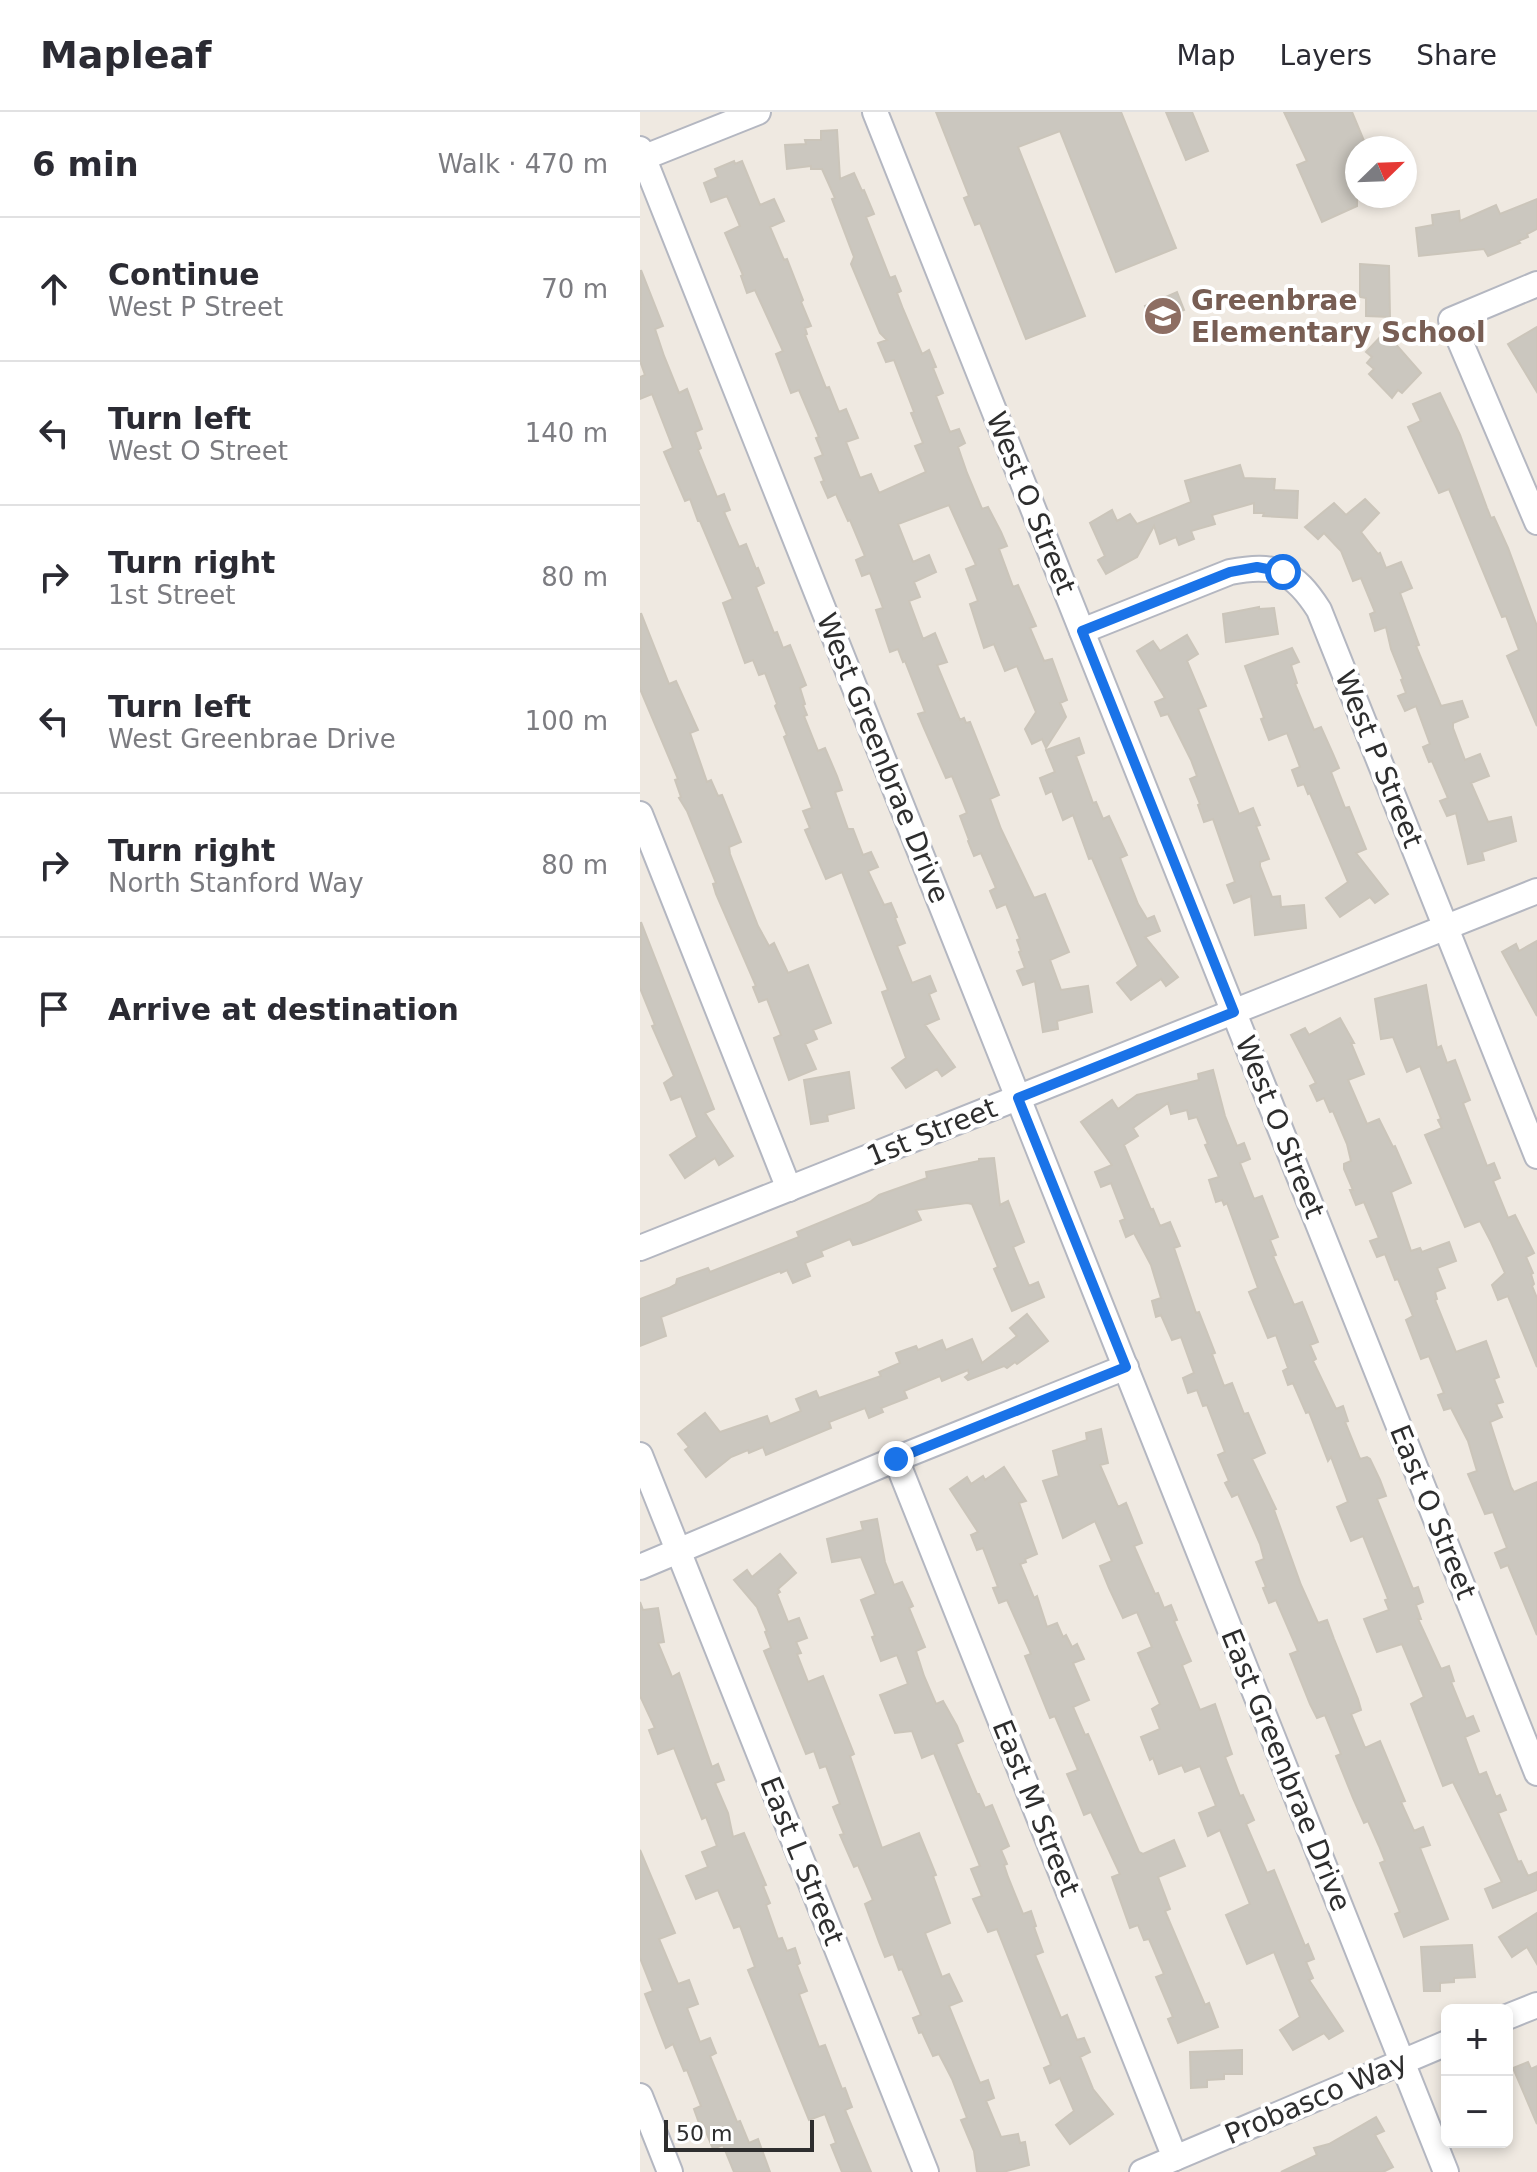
<!DOCTYPE html>
<meta charset="utf-8">
<style>
body{margin:0;font-family:"DejaVu Sans",sans-serif;background:#f2f2f3;color:#2b2b33}
.controls{position:absolute;right:24px;bottom:24px;display:grid;overflow:hidden;border-radius:12px;box-shadow:0 4px 12px #0003}
.controls button{width:72px;height:72px;display:grid;place-items:center;padding:0;border:0;border-bottom:2px solid #e1e1e2;background:#fff;color:#2b2b33;font:40px sans-serif}
.compass{position:absolute;left:705px;top:24px;width:72px;height:72px;border-radius:50%;background:#fff;box-shadow:0 4px 12px #0003;rotate:67deg}
.scale{position:absolute;left:24px;bottom:20px;width:150px;box-sizing:border-box;padding-left:8px;border:4px solid #2e2e2e;border-top:0;font-size:22px;line-height:28px;white-space:nowrap;color:#2e2e2e;-webkit-text-stroke:6px #fff;paint-order:stroke}
.stop{position:absolute;width:24px;height:24px;margin:-18px;border:6px solid #1a73e8;border-radius:50%;background:#fff}
.stop.end{background:#1a73e8;border-color:#fff;box-shadow:0 2px 8px #0008}
.list{margin:0;padding:0;list-style:none}
h2{display:flex;justify-content:space-between;align-items:center;height:104px;margin:0;padding:0 32px;font-size:34px}
h2 small{font-size:26px;font-weight:400;color:#7c7c81}
.list li{display:grid;grid-template-columns:52px 1fr auto;gap:24px;align-items:center;box-sizing:border-box;height:144px;padding:0 32px;border-top:2px solid #e1e1e2}
.list b{display:block;font-size:30px;white-space:nowrap}
.list p{margin:0;font-size:26px;white-space:nowrap;color:#7c7c81}
.list em{font-size:26px;font-style:normal;color:#7c7c81}
.icon{flex:none;width:44px;height:44px;fill:none;stroke:currentColor;stroke-width:2;stroke-linecap:round;stroke-linejoin:round}
.map{position:relative;flex:none;width:897px;height:2060px;overflow:hidden}
header{display:flex;align-items:center;gap:48px;box-sizing:border-box;height:112px;padding:0 40px;background:#fff;border-bottom:2px solid #e1e1e2}
header strong{font-size:38px}
nav{display:flex;gap:44px;margin-inline-start:auto;font-size:28px}
main{display:flex}
aside{flex:1;background:#fff}
.map>svg:first-child{display:block}
</style>
<header>
<strong>Mapleaf</strong>
<nav><a>Map</a><a>Layers</a><a>Share</a></nav>
</header>
<main>
<aside>
<h2>6 min<small>Walk · 470 m</small></h2>
<ul class="list">
<li><svg class="icon" aria-label="ahead" viewBox="0 0 24 24"><path d="M12 20V5M6 11l6-6 6 6"/></svg><div><b>Continue</b><p>West P Street</p></div><em>70 m</em></li>
<li><svg class="icon" aria-label="left" viewBox="0 0 24 24"><path d="M17 20v-9H6M10 6l-5 5 5 5"/></svg><div><b>Turn left</b><p>West O Street</p></div><em>140 m</em></li>
<li><svg class="icon" aria-label="right" viewBox="0 0 24 24"><path d="M7 20v-9h11M14 6l5 5-5 5"/></svg><div><b>Turn right</b><p>1st Street</p></div><em>80 m</em></li>
<li><svg class="icon" aria-label="left" viewBox="0 0 24 24"><path d="M17 20v-9H6M10 6l-5 5 5 5"/></svg><div><b>Turn left</b><p>West Greenbrae Drive</p></div><em>100 m</em></li>
<li><svg class="icon" aria-label="right" viewBox="0 0 24 24"><path d="M7 20v-9h11M14 6l5 5-5 5"/></svg><div><b>Turn right</b><p>North Stanford Way</p></div><em>80 m</em></li>
<li><svg class="icon" aria-label="arrive" viewBox="0 0 24 24"><path d="M6 21V4h12l-3 4 3 4H6"/></svg><div><b>Arrive at destination</b></div></li>
</ul>
</aside>
<div class="map">
<svg width="897" height="2060" viewBox="0 0 897 2060">
<rect width="100%" height="100%" fill="#efe9e1"/>
<g fill="#cbc7bf" stroke="#cbc5ba" stroke-width="2">
<polygon points="296,0 481,0 536,136 476,160 420,19 378,35 445,204 386,227 340,111 335,113 324,86 329,84"/>
<polygon points="526,0 552,0 568,39 546,48"/>
<polygon points="644,0 712,0 727,36 717,36 717,94 682,110 657,53 667,49"/>
<polygon points="197,18 200,67 214,61 222,79 224,78 234,102 226,105 250,166 255,164 261,179 257,181 263,197 282,242 289,238 296,255 293,256 303,281 296,284 310,320 319,317 325,331 318,335 327,361 342,397 348,395 361,420 367,434 359,437 373,475 378,473 396,514 390,516 404,549 412,547 427,588 420,591 426,605 406,636 402,627 392,632 385,617 396,600 377,554 365,559 354,532 344,536 330,492 338,489 326,457 336,453 309,393 258,412 273,450 289,443 296,460 274,470 280,485 269,489 283,527 295,521 307,550 297,553 320,608 324,606 326,611 330,610 359,683 350,687 361,717 394,786 405,782 429,840 410,848 421,878 448,874 452,900 417,909 418,917 403,920 395,869 383,873 377,859 385,856 379,840 381,839 377,828 380,827 366,792 357,796 350,779 356,776 341,741 334,744 328,729 329,728 320,704 327,701 312,664 306,666 284,616 278,602 285,600 265,549 263,550 258,537 250,540 236,498 243,496 237,480 230,461 222,464 216,448 225,444 210,408 208,409 196,382 188,386 181,370 184,369 175,346 183,343 176,326 179,325 159,278 151,281 136,242 143,239 115,178 107,181 101,164 103,163 85,121 100,114 87,84 71,90 64,71 78,65 75,57 94,49 95,52 102,49 120,93 134,87 144,109 130,115 144,148 147,147 163,188 161,190 171,214 165,216 167,222 165,223 186,276 189,275 199,300 206,297 218,326 206,330 220,366 231,362 239,381 286,360 275,334 283,331 271,301 274,300 254,248 246,250 238,231 247,228 240,221 211,152 214,145 192,87 195,86 182,57 171,57 171,54 147,57 145,33 166,32 165,28 181,28 181,19"/>
<polygon points="897,87 897,117 887,122 888,125 878,129 880,131 848,144 844,137 779,144 776,116 793,113 792,103 819,99 820,109 856,93 860,102"/>
<polygon points="720,152 749,154 750,205 726,204 726,186 720,185"/>
<polygon points="1,158 23,214 15,217 24,244 39,281 47,277 62,317 55,320 61,336 58,338 77,385 84,382 90,398 84,400 99,435 106,432 116,457 118,456 124,471 116,475 134,521 137,520 143,536 150,533 166,573 160,576 165,592 163,593 167,603 164,604 178,639 185,636 197,664 202,678 195,680 208,717 213,717 223,743 231,740 238,755 228,759 244,793 251,791 257,805 255,806 265,831 257,834 272,871 290,864 296,879 289,882 299,907 285,913 315,955 302,964 297,957 266,976 252,956 266,946 242,880 248,878 202,760 186,767 165,718 170,716 163,699 172,696 144,625 147,623 135,594 137,592 125,561 119,563 113,548 105,551 83,491 93,487 60,409 58,409 50,387 45,389 24,340 33,336 12,282 0,287 0,265 5,263 0,249"/>
<polygon points="537,180 544,198 512,211 505,194"/>
<polygon points="897,215 897,280 868,232"/>
<polygon points="745,220 781,261 762,281 758,278 752,286 729,262 734,257 727,251 732,245 726,240"/>
<polygon points="800,281 820,323 847,396 851,406 854,405 868,436 897,514 897,614 867,544 879,538 866,504 862,505 809,377 799,381 768,315 781,309 773,292"/>
<polygon points="600,353 604,366 635,367 634,378 658,379 657,406 623,404 624,401 614,401 614,391 572,403 575,412 551,419 554,427 539,433 536,425 520,432 514,414 497,445 466,462 458,448 465,444 450,411 472,398 477,409 490,402 497,412 551,390 545,369"/>
<polygon points="725,387 739,401 721,420 738,442 740,441 746,456 761,450 772,476 760,481 779,533 776,534 801,594 822,589 828,605 813,611 813,616 825,648 840,642 849,664 831,671 848,710 871,705 876,729 842,740 844,748 828,752 816,701 807,704 800,689 808,686 792,649 789,650 783,635 790,632 776,594 765,599 758,584 766,581 761,568 763,567 751,537 746,515 735,519 730,502 735,500 721,466 713,469 701,439 684,421 678,427 665,415 694,391 706,403"/>
<polygon points="619,495 619,497 634,496 638,522 586,530 583,502"/>
<polygon points="1,501 29,572 36,569 58,618 50,621 67,670 71,668 78,684 82,683 101,730 89,735 90,742 118,814 129,834 134,831 148,861 168,853 191,911 173,918 177,927 165,932 176,957 149,968 134,926 141,923 127,887 119,890 113,875 116,874 76,782 73,772 76,771 47,699 39,686 41,685 35,668 38,667 0,577"/>
<polygon points="547,523 558,542 547,549 566,594 558,597 599,702 613,696 620,713 616,714 629,747 620,750 620,754 632,785 640,784 641,795 664,793 666,816 615,823 611,784 594,791 587,773 595,770 573,707 564,710 558,693 560,692 550,667 557,664 551,648 528,602 521,604 515,590 525,586 497,539 513,529 520,539"/>
<polygon points="652,536 659,550 651,553 657,571 655,572 674,618 681,615 693,642 699,656 691,660 705,696 709,695 726,737 716,741 748,782 735,791 730,785 700,805 686,786 708,770 670,681 668,682 664,672 658,674 652,658 660,655 647,621 629,628 621,607 624,606 605,554"/>
<polygon points="439,626 444,641 436,644 453,691 456,690 463,707 469,704 487,743 480,746 498,792 507,807 514,804 520,819 505,825 538,865 526,874 521,867 491,888 477,871 498,854 452,746 449,747 433,703 423,708 412,679 406,682 400,666 415,660 406,638"/>
<polygon points="1,810 74,997 65,1001 93,1044 79,1053 75,1046 45,1066 30,1043 57,1025 41,984 31,988 24,971 34,964 12,914 15,913 0,876"/>
<polygon points="897,829 897,904 862,840 876,832 879,839"/>
<polygon points="786,873 797,936 801,934 807,951 815,948 830,988 823,991 847,1054 854,1051 860,1066 853,1069 868,1106 875,1103 894,1141 886,1145 893,1161 891,1162 894,1172 892,1174 897,1186 897,1255 868,1184 858,1188 852,1173 865,1161 851,1130 840,1109 825,1115 785,1023 802,1016 798,1008 801,1007 780,954 767,960 753,925 741,927 735,887"/>
<polygon points="700,906 714,931 711,931 724,962 708,968 727,1012 739,1007 753,1035 755,1034 771,1071 751,1080 771,1139 780,1136 782,1140 809,1130 816,1149 797,1156 805,1176 795,1180 797,1187 795,1188 816,1240 846,1229 859,1265 854,1267 863,1290 856,1292 862,1305 850,1310 871,1375 874,1380 897,1370 897,1523 868,1453 861,1456 855,1441 867,1436 853,1400 845,1402 828,1362 837,1359 828,1329 811,1296 804,1298 798,1283 804,1281 789,1244 781,1247 766,1208 773,1204 758,1167 755,1168 745,1142 737,1145 730,1129 739,1126 724,1090 716,1093 710,1078 713,1078 704,1057 704,1052 711,1049 707,1032 693,999 690,1000 684,986 677,989 670,974 676,971 651,923 665,916 669,923"/>
<polygon points="573,958 585,1004 597,1034 604,1031 610,1047 600,1051 614,1087 622,1084 638,1125 630,1128 636,1143 633,1144 654,1193 662,1190 678,1230 670,1233 676,1247 673,1249 696,1297 703,1294 708,1309 705,1310 720,1347 727,1345 730,1347 740,1368 746,1384 737,1387 773,1477 778,1475 783,1490 776,1493 781,1507 778,1507 801,1557 809,1554 814,1569 811,1570 826,1607 833,1604 839,1619 825,1625 839,1663 846,1660 856,1685 860,1683 866,1698 858,1701 878,1750 881,1749 888,1764 897,1760 897,1778 853,1796 845,1777 862,1770 813,1670 803,1674 771,1592 784,1585 762,1532 737,1540 724,1507 749,1498 745,1488 748,1487 723,1424 711,1429 697,1395 708,1390 691,1345 688,1349 669,1300 666,1301 653,1271 648,1273 643,1259 648,1256 636,1223 628,1226 609,1180 618,1176 587,1091 584,1093 582,1088 576,1090 569,1068 579,1065 565,1033 568,1032 557,1005 549,1007 547,998 531,1002 528,991 493,1016 498,1024 484,1033 511,1098 513,1097 520,1114 530,1110 540,1134 534,1136 556,1201 559,1200 575,1241 572,1242 584,1274 592,1271 604,1302 608,1301 625,1341 612,1347 636,1397 634,1398 661,1473 678,1511 687,1508 694,1527 718,1587 721,1598 711,1602 725,1636 740,1629 765,1689 761,1690 774,1719 783,1715 790,1733 780,1736 808,1807 764,1825 755,1802 760,1800 740,1751 745,1749 739,1734 728,1709 724,1711 713,1686 696,1644 701,1642 685,1603 677,1606 670,1592 650,1542 658,1539 636,1488 629,1491 623,1476 626,1475 616,1450 624,1447 620,1432 598,1382 592,1385 585,1371 589,1369 578,1343 585,1340 567,1293 563,1294 557,1278 548,1281 543,1266 554,1261 541,1225 532,1228 521,1203 516,1205 512,1189 521,1186 511,1153 494,1121 486,1125 480,1109 485,1107 471,1071 461,1075 455,1060 472,1053 441,1010 472,988 478,997 497,983 559,968 558,962"/>
<polygon points="209,960 214,996 187,1003 188,1009 171,1012 164,968"/>
<polygon points="354,1046 360,1093 368,1089 384,1130 373,1135 389,1174 398,1170 404,1185 372,1199 354,1157 358,1155 332,1092 327,1091 276,1098 281,1108 221,1131 213,1133 210,1127 181,1139 183,1144 165,1151 170,1164 153,1171 147,1158 141,1161 140,1159 21,1205 26,1224 0,1234 0,1187 29,1176 36,1172 37,1167 68,1156 70,1160 159,1125 157,1120 230,1090 239,1083 287,1066 286,1060 339,1049 339,1047"/>
<polygon points="387,1202 408,1229 377,1252 375,1250 367,1256 364,1254 328,1268 325,1265 329,1262 328,1258 302,1269 300,1264 264,1279 267,1286 241,1296 243,1300 229,1306 225,1296 189,1310 191,1316 126,1343 123,1335 109,1341 108,1338 91,1345 66,1365 45,1338 49,1335 38,1322 65,1301 80,1320 127,1304 130,1312 161,1299 156,1287 176,1279 179,1286 241,1264 239,1260 260,1251 256,1241 276,1234 278,1238 302,1228 306,1238 332,1227 342,1251 377,1224 370,1216"/>
<polygon points="461,1317 468,1351 460,1353 478,1395 486,1391 502,1431 494,1434 515,1482 518,1481 524,1496 531,1493 537,1508 534,1509 551,1549 542,1553 560,1598 575,1592 592,1642 585,1645 600,1684 603,1683 614,1708 606,1712 627,1761 634,1758 665,1834 668,1832 674,1847 666,1850 673,1866 669,1868 703,1919 689,1927 684,1921 653,1938 640,1918 660,1905 634,1840 607,1852 586,1803 610,1792 580,1718 568,1724 559,1701 576,1694 560,1654 545,1660 542,1653 519,1662 513,1646 510,1648 501,1625 520,1617 512,1597 520,1592 498,1541 512,1535 497,1500 483,1506 469,1476 460,1454 472,1449 455,1409 423,1426 403,1369 419,1364 413,1339 447,1328 446,1321"/>
<polygon points="364,1355 386,1389 379,1391 397,1442 385,1447 386,1450 380,1452 394,1486 397,1484 407,1515 417,1511 423,1525 426,1523 432,1535 437,1532 444,1547 433,1551 449,1588 433,1595 445,1623 448,1622 499,1740 503,1742 534,1728 545,1754 518,1765 530,1797 525,1799 565,1893 569,1891 578,1915 538,1931 528,1907 533,1905 516,1865 524,1862 509,1827 504,1828 498,1813 490,1816 472,1765 480,1762 451,1700 444,1703 438,1688 427,1662 438,1658 415,1604 410,1606 385,1544 391,1542 367,1488 359,1491 353,1476 358,1475 343,1436 337,1438 331,1423 338,1420 310,1377 327,1365 331,1372 343,1364 345,1368"/>
<polygon points="237,1407 245,1450 254,1473 262,1470 273,1494 269,1496 285,1535 276,1539 284,1564 296,1592 303,1589 317,1614 323,1629 316,1632 337,1682 339,1682 345,1696 352,1693 369,1734 361,1738 367,1752 364,1753 368,1765 383,1802 391,1799 396,1814 394,1815 403,1840 395,1843 421,1906 427,1903 437,1928 444,1926 450,1940 440,1945 453,1977 473,2002 430,2032 416,2013 434,1999 420,1966 410,1971 404,1956 411,1953 357,1817 348,1820 333,1787 342,1784 331,1757 340,1754 294,1641 282,1646 272,1619 255,1621 240,1583 268,1572 257,1543 241,1549 232,1525 235,1524 221,1488 236,1482 221,1445 192,1450 187,1427 223,1418 221,1410"/>
<polygon points="140,1442 156,1461 138,1477 140,1480 137,1482 148,1510 159,1506 167,1526 156,1530 161,1541 157,1542 168,1570 183,1564 214,1642 210,1644 242,1736 279,1721 296,1763 293,1764 310,1811 285,1821 302,1865 309,1862 322,1889 309,1894 340,1971 348,1968 354,1986 346,1989 361,2025 378,2022 380,2031 385,2030 389,2053 363,2060 337,2060 334,2039 321,2008 327,2006 312,1967 299,1942 293,1944 282,1920 279,1921 273,1906 281,1903 262,1857 259,1858 253,1842 245,1845 239,1830 225,1792 233,1788 218,1753 214,1755 200,1723 204,1722 193,1695 200,1692 186,1654 180,1656 174,1639 166,1642 124,1539 131,1536 125,1520 127,1519 117,1495 94,1468 107,1458 112,1465"/>
<polygon points="0,1490 3,1498 18,1496 24,1530 18,1531 32,1565 39,1561 72,1655 78,1652 84,1668 75,1671 88,1701 93,1725 104,1721 126,1773 123,1774 130,1791 126,1793 138,1827 142,1826 147,1839 155,1836 160,1851 157,1853 167,1879 159,1882 179,1935 185,1933 202,1977 205,1976 212,1995 205,1998 231,2060 202,2060 191,2033 196,2031 185,2002 169,2008 108,1858 115,1855 100,1814 94,1816 78,1778 56,1787 46,1764 68,1755 62,1740 77,1734 66,1705 62,1707 34,1636 18,1642 9,1618 15,1616 0,1584"/>
<polygon points="0,1738 35,1821 19,1827 38,1872 49,1868 58,1892 47,1896 60,1930 70,1926 76,1941 70,1944 97,2010 100,2009 109,2031 118,2027 130,2060 94,2060 83,2033 73,2037 62,2010 59,2011 54,1997 61,1994 47,1958 44,1959 33,1932 26,1936 20,1921 5,1882 13,1879 0,1846"/>
<polygon points="897,1801 897,1852 887,1835 872,1845 859,1825"/>
<polygon points="832,1833 835,1865 814,1866 814,1870 800,1871 800,1879 784,1879 781,1835"/>
<polygon points="602,1938 602,1962 584,1962 584,1967 567,1968 567,1975 551,1976 550,1940"/>
<polygon points="888,1950 891,1957 897,1954 897,2012 873,1956"/>
<polygon points="736,2005 744,2019 735,2023 753,2055 743,2060 641,2060 677,2043 674,2036 689,2032"/>
</g>
<g fill="none" stroke-linecap="round" stroke-linejoin="round">
<defs>
<g id="minor">
<polyline points="235,0 897,1661"/>
<polyline points="0,37 806,2060"/>
<polyline points="0,47 118,0"/>
<polyline points="897,172 811,208 897,410"/>
<path d="M442,519L590,460C636,451 654,459 679,498L897,1044"/>
<polyline points="0,702 149,1077"/>
<polyline points="0,1136 897,779"/>
<polyline points="0,1343 286,2060"/>
<polyline points="256,1347 535,2046"/>
<polyline points="0,1455 256,1347 486,1255"/>
<polyline points="867,1905 897,1893"/>
<polyline points="0,1984 30,2060"/>
<polyline points="502,2060 807,1931"/>
</g>
</defs>
<use href="#minor" stroke="#b4b7c1" stroke-width="28"/>
<use href="#minor" stroke="#fff" stroke-width="24"/>
</g>
<g fill="none" stroke-linecap="round" stroke-linejoin="round">
<polyline stroke="#1a73e8" stroke-width="10" points="256,1347 486,1255 378,986 594,900 442,519 590,460 617,455 643,460"/>
</g>
<defs>
<symbol id="school-disc" viewBox="-11 -11 22 22"><circle r="9.5" fill="#8d6e63" stroke="#fff"/><path d="M0-5L7-2L0 1L-7-2ZM-4 1L0 2.5L4 1V4Q0 6-4 4Z" fill="#fff"/></symbol>
</defs>
<g fill-rule="evenodd">
<use href="#school-disc" x="501" y="182" width="44" height="44"/>
</g>
<g text-anchor="middle" dominant-baseline="central" stroke-width="8" stroke-linejoin="round" paint-order="stroke">
<g font-size="28" font-weight="bold" fill="#785e54" stroke="#fff" text-anchor="start">
<text x="551" y="188">Greenbrae<tspan x="551" dy="32">Elementary School</tspan></text>
</g>
<g font-size="28" fill="#2e2e2e" stroke="#fff">
<text transform="translate(391 391) rotate(68)">West O Street</text>
<text transform="translate(243 646) rotate(68)">West Greenbrae Drive</text>
<text transform="translate(739 647) rotate(68)">West P Street</text>
<text transform="translate(640 1015) rotate(68)">West O Street</text>
<text transform="translate(292 1020) rotate(-22)">1st Street</text>
<text transform="translate(793 1400) rotate(68)">East O Street</text>
<text transform="translate(646 1658) rotate(68)">East Greenbrae Drive</text>
<text transform="translate(396 1696) rotate(68)">East M Street</text>
<text transform="translate(162 1749) rotate(68)">East L Street</text>
<text transform="translate(676 1986) rotate(-23)">Probasco Way</text>
</g>
</g>
</svg>
<div class="controls">
<button>+</button>
<button>−</button>
</div>
<svg class="compass" viewBox="-18 -18 36 36"><path d="M0-13l5 13h-10z" fill="#e53935"/><path d="M0 13l5-13h-10z" fill="#7c7c81"/></svg>
<div class="scale">50 m</div>
<div class="stop" style="left:643px;top:460px"></div>
<div class="stop end" style="left:256px;top:1347px"></div>
</div>
</main>
